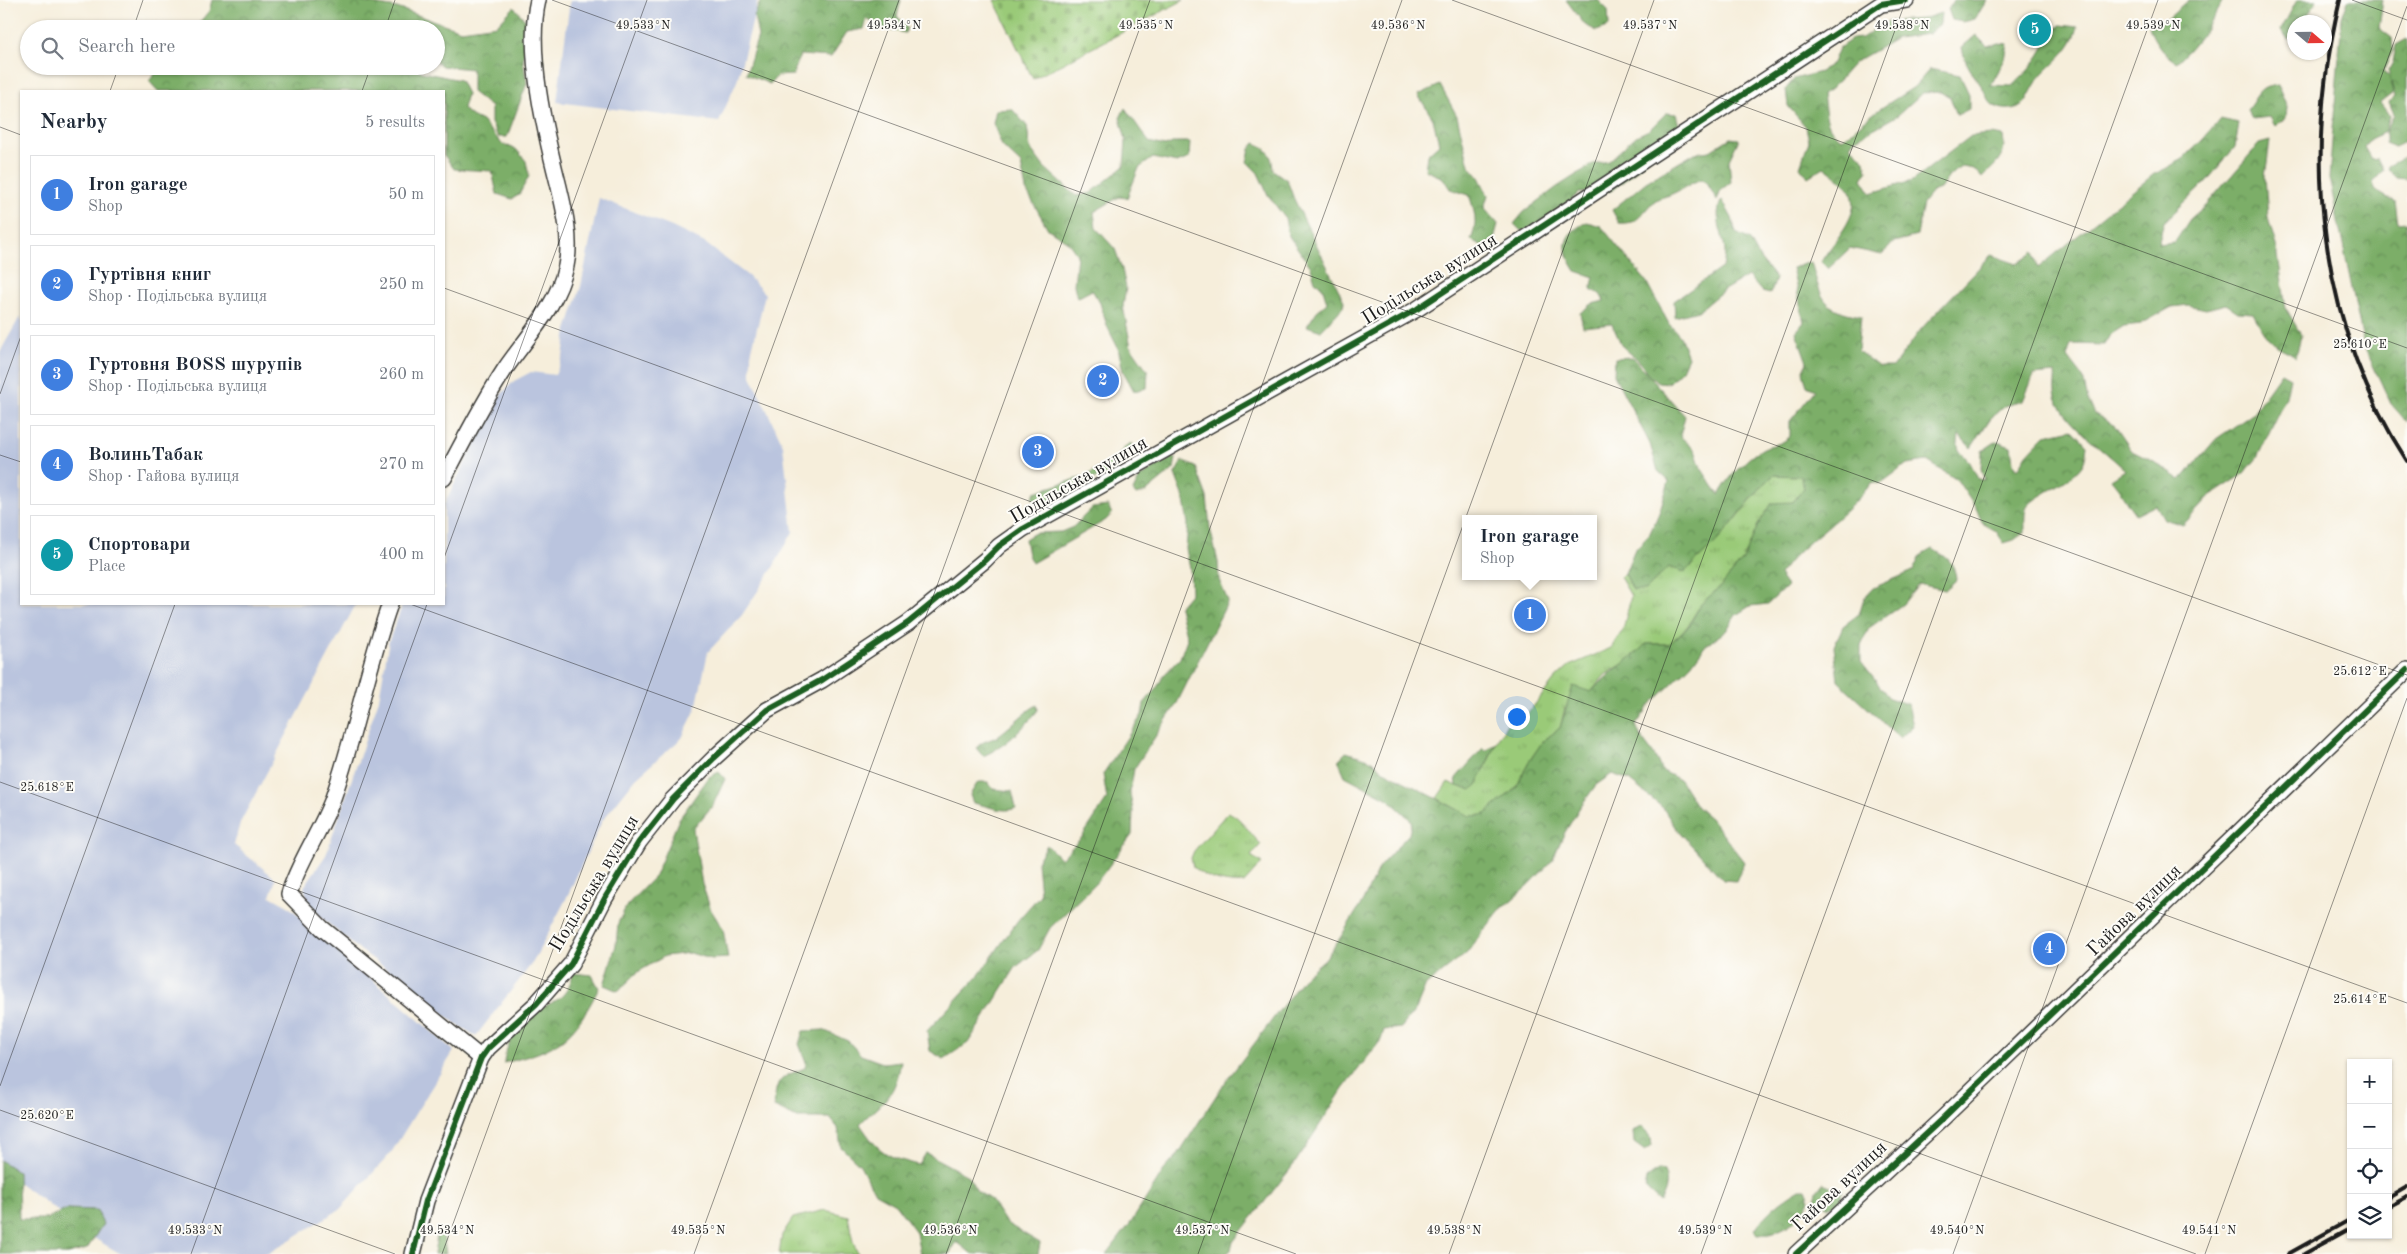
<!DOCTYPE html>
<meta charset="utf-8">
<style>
body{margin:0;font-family:"Old Standard TT",serif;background:#f2f2f3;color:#1f2937}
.controls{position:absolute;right:15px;bottom:15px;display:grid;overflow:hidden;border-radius:0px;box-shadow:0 1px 4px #0004}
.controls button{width:45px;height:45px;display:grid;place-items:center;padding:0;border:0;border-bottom:1px solid #e0e1e3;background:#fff;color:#1f2937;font:25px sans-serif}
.compass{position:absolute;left:2287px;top:15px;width:45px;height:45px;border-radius:50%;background:#fff;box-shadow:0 1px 4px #0004;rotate:110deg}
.you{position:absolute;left:1516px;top:716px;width:18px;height:18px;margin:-12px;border:4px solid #fff;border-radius:50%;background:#1a73e8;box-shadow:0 0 0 8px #1a73e833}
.badge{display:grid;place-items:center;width:32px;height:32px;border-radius:50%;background:#0b8043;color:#fff;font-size:16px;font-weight:700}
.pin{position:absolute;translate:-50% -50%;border:2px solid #fff;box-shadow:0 1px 5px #0006}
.popup{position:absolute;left:1462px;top:515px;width:135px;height:65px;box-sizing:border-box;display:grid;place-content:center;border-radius:0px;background:#fff;filter:drop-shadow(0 1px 4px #0005);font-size:16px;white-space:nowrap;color:#747a83}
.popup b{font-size:19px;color:#1f2937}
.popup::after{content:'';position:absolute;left:50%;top:100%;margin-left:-10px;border:10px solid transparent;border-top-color:#fff}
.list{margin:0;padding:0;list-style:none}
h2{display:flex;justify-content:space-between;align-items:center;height:65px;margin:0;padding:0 20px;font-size:21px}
h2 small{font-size:16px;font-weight:400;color:#747a83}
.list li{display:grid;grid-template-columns:32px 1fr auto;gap:15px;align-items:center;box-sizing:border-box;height:80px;margin:0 10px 10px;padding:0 10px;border:1px solid #e0e1e3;border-radius:0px}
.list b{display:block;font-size:19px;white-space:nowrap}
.list p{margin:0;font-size:16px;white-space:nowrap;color:#747a83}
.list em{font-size:16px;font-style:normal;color:#747a83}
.icon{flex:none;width:28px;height:28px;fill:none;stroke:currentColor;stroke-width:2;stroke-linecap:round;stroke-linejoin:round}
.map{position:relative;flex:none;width:2407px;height:1254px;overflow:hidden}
.search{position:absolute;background:#fff;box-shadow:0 1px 4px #0004;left:20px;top:20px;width:425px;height:55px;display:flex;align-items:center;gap:12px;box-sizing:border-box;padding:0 18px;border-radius:28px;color:#747a83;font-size:19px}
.panel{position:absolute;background:#fff;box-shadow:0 1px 4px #0004;left:20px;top:90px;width:425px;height:515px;border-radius:0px}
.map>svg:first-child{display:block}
</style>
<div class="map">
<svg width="2407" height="1254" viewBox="0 0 2407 1254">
<defs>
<pattern id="grass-tufts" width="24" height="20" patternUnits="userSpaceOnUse" patternTransform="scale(1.25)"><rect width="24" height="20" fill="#9aca78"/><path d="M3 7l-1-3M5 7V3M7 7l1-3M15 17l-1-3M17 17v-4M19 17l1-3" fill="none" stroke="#84ad67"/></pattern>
<pattern id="forest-crowns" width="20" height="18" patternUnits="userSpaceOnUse" patternTransform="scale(1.25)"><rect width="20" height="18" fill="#7bae68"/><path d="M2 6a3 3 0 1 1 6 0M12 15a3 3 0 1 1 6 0" fill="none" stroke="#648d55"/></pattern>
<pattern id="cemetery-stones" width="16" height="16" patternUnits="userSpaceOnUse" patternTransform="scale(1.25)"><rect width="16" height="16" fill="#9aca78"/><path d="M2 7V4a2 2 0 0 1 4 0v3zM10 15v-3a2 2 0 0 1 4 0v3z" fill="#84ad67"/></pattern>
</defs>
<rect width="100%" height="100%" fill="#fdfcf7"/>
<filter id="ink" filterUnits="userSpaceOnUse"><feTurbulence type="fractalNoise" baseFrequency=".02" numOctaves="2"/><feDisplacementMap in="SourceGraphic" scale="10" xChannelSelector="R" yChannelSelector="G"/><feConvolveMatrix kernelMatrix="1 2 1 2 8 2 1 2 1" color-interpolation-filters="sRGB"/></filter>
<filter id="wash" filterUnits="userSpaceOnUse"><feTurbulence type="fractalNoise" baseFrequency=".0096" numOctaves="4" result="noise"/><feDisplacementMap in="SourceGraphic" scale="20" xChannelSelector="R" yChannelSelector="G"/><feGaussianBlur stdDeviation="1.12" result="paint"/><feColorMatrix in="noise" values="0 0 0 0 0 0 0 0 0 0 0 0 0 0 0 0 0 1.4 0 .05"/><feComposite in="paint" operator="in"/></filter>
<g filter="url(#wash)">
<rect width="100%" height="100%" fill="#f6eedb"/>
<g fill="#bac4de">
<polygon points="570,0 758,0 737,81 719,122 557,102"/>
<polygon points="599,198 672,227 705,243 748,276 765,294 751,354 751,376 783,445 793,532 771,571 742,615 708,652 696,709 682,738 636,778 602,821 566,899 533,962 476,1036 456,1024 406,983 352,944 316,913 308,902 304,887 326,855 379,699 389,640 403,604 444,604 444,505 496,400 514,381 531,372 555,375 563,356 567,330 581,286"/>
<polygon points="21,315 21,604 356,604 240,823 234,845 276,879 270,896 288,906 454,1051 391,1153 340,1209 267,1254 121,1254 97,1240 0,1169 0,352"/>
</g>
<g fill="url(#grass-tufts)" stroke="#5b734a">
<path d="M1774,475L1801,476L1804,488L1793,502L1758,525L1743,560L1721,586L1701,604L1687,627L1669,644H1646L1631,659L1605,675L1591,692L1565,708L1560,728L1543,741L1530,760L1516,788L1484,815L1470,817L1437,798L1448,782L1457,786L1485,769L1496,743L1507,724L1521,722L1555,679L1569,666L1611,648L1623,630L1631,596L1620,577L1625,573L1633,590L1668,567L1685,572C1698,558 1714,546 1726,531C1743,512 1755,491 1774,475Z"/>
<path d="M1228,812C1243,818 1249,834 1261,844L1251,856L1262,863L1244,883C1228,885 1205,879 1193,867L1191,858L1194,851Z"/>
<polygon points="825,1210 848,1216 853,1242 858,1254 779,1254 782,1235 793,1218"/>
</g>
<g fill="url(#forest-crowns)" stroke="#4c6542">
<polygon points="212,0 349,0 397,8 461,30 497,25 514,7 529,24 523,61 527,83 507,137 498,137 491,123 491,107 472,92 472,69 442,66 436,62 436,29 194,29 209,11"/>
<polygon points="761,0 901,0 897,16 907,28 905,33 884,29 867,19 864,29 847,32 831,57 800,55 793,75 777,76 770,84 746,74 758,36 754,16"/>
<polygon points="1566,0 1598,0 1608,10 1609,26 1597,31 1585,25"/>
<polygon points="1953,0 1987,0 1975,19 1963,22 1952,20 1948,9"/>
<path d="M2189,0H2223C2212,23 2195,45 2177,62C2165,57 2152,39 2149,26L2165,21Z"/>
<polygon points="2297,0 2317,0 2304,22 2294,22 2294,36 2288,39 2281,30"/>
<polygon points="2348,0 2383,0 2379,28 2392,38 2393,50 2383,72 2390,77 2388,71 2393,62 2396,45 2407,39 2407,141 2395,147 2385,143 2385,134 2394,114 2389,102 2395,97 2390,78 2393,93 2380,103 2390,116 2385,132 2370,139 2364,147 2371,159 2377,158 2383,170 2373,183 2376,191 2395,202 2398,223 2407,222 2407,422 2391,404 2364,346 2329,178 2342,17"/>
<path d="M1941,13L1940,24L1928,34L1897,38L1855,62L1831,89L1823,94C1826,112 1824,129 1842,139L1878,110L1914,87L1930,69L1960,75L1969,94V109L1957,115L1950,97L1941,92L1922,93L1898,115L1854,140L1850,146L1865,160L1867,171L1862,179L1871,193L1912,181L1971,136L1991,134L2003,136C2007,157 1996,164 1982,178L1974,169L1962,167L1950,175L1940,189L1932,192L1923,203L1917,236L1894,242L1882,255L1850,248L1828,269L1821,262C1830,245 1865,212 1850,191C1844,181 1833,174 1824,167L1808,177L1800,167L1809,141L1806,127L1788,106L1786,89L1794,79L1820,72L1833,63L1839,48L1852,39L1862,38L1879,26L1890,21L1923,19Z"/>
<path d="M2060,25L2078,27C2072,50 2057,59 2042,75C2035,82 2031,93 2026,101C2018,112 1997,112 1989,101C1986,97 1985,91 1982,87C1973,73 1964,64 1962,47L1976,35L1987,46L1999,43L2008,44L2005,59L1991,85L2012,86C2019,78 2030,70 2036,60C2046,47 2047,36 2060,25Z"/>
<polygon points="162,66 412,66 422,72 460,80 467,94 463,108 468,114 482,121 502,144 516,149 526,161 529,176 519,195 512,199 497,194 492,171 454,169 444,155 444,91 158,91 149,81"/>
<path d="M1440,85L1457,116L1469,165L1479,177L1488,195L1484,208L1498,224L1493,243L1485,247L1471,240C1478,223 1475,212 1469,195L1450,189L1443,178L1425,170L1427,155L1439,144L1433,119L1418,95Z"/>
<path d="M2278,85L2287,107L2286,118L2275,126L2270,117L2252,119L2247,110C2259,95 2257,87 2278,85Z"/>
<polygon points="1125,108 1149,142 1165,146 1175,142 1190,142 1189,158 1177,163 1153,158 1139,168 1127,198 1119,197 1094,212 1096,228 1115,249 1122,269 1126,288 1123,306 1131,347 1148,371 1147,388 1134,391 1123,371 1118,348 1107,326 1100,303 1092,290 1077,298 1074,285 1077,255 1068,242 1048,229 1026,190 1021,164 1002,146 993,123 996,110 1012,109 1027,126 1030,148 1044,167 1076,196 1091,193 1124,166 1126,140 1120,118"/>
<polygon points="1666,113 1676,114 1680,129 1630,176 1611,191 1579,193 1540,228 1521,231 1514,224 1524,212 1557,187 1593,164 1609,161 1636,136 1649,130"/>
<path d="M2220,119L2239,123L2235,147L2205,183L2164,222L2158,244L2175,242L2190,219L2206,205L2259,144L2270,141L2265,177L2268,218L2277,249L2286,308L2301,335L2296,357C2289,351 2283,350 2276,345C2265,337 2259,324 2253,313L2238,312L2226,304L2206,309L2188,305L2172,307L2141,324L2124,326L2110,335L2104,345L2071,344L2067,357L2083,378L2088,400L2095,414L2115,426L2132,451L2154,462L2181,480L2216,439L2251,415L2281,373L2290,378L2286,397L2257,458L2244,474L2209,497L2183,525L2164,519L2156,505L2136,515C2126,503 2121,490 2111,479L2125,470C2106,451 2058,418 2055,392C2054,386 2056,379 2055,373L2034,375L2023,401L2004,406L1990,419L1971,448L1959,435C1956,451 1959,450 1968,460C1972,465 1975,473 1978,479L1984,480L1981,468L1982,451L1997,441L2011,446L2013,463L2018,469L2027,454L2045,435L2072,429L2087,445C2086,450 2086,459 2083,464C2072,483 2031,496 2026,509C2024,515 2025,525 2025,532L2014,540L2004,543L1996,531L1982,523L1977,510L1957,480L1927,461L1907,464L1880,484L1872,482C1847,518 1805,538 1779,575L1787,586L1768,604L1750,606L1736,615L1726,631L1705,646L1691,665L1650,705L1636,725C1642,745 1654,748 1661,770L1680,780L1697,807L1711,819L1744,862L1736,881L1723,880L1675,827L1663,808L1629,780L1612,774L1596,785L1580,807L1564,834L1552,861L1529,885L1499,911L1466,954L1426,985L1416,1009L1401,1028L1384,1030L1381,1040L1343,1089L1295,1163L1233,1242L1231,1250L1226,1254H1107L1132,1221L1164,1170L1177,1156L1221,1088L1305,976L1325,959L1340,938L1363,901L1379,867L1409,834L1412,821L1388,799L1345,776L1338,760L1346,752L1369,759L1386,772L1470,816L1484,815L1516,788L1530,760L1543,741L1560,728L1573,686L1591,692C1608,673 1629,661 1646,644H1669L1688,627L1701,604L1721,586L1743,560L1758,525L1772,503L1793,502L1804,488L1801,476L1774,475C1755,491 1742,512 1726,531C1714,546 1698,558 1685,572L1668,567L1646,590H1633L1625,573L1634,551L1650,533L1659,513L1669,481L1658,471L1650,444L1614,375L1615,358L1632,357L1685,416L1680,436L1695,450L1701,468L1719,495C1729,477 1744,460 1762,449C1772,443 1780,447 1790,436V421L1815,390L1807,386L1803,373L1807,362L1796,332L1804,322L1792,268L1811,262C1822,298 1820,309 1861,316L1858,351L1879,367H1893L1922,328L1991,255L2017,264L2034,252L2038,268L2154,174C2185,161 2199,145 2220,119Z"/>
<path d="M1730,138L1739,139L1729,160L1731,182L1721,190L1717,201L1709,186L1702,179C1690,183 1685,188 1674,193C1669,196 1661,197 1656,200C1641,211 1641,225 1619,223L1612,210L1646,182L1695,153L1710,151Z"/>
<path d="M1255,143C1269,148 1272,156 1273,170L1287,180L1294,199L1344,301L1343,307L1321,331L1307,326L1317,311L1327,303L1323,289L1315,281L1311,267L1288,235L1285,218L1268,195L1258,173L1247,162L1250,149Z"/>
<polygon points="2407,156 2407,179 2396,178 2388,170 2387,166"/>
<path d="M1722,200L1732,218L1736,233L1749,239L1760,259L1776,279L1770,294L1762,292L1748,276L1724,290L1698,311L1675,317L1674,301L1723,267C1724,262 1725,256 1725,251C1724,234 1712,216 1722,200Z"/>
<path d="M1587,222L1601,226L1646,281L1669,324L1680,336L1688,357L1682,370L1669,383L1658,382L1648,375L1642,364L1622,346L1612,324L1583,327L1580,313L1592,304L1604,301L1600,294L1591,289L1594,277L1576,271C1561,248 1561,235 1587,222Z"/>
<path d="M1131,443L1136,452C1131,456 1124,459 1119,463C1109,470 1103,482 1088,478C1072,489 1051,510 1032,498L1035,492L1086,476L1111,460H1115L1122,450Z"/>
<polygon points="1172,457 1176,458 1174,469 1146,492 1136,495 1133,491 1140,477"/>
<polygon points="1182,461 1196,467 1207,497 1210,528 1218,562 1219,580 1228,601 1176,705 1134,769 1130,793 1133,811 1132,835 1096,883 1050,928 1038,950 1016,967 968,1043 944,1059 930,1051 927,1031 979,975 1018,920 1040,895 1037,862 1047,845 1061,859 1082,837 1107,799 1103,774 1142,715 1144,703 1155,691 1164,675 1180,658 1187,639 1179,607 1191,593 1190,569 1186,549 1188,524 1183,495 1175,474"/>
<polygon points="1108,506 1112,514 1106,520 1032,563 1028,555 1025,539 1035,533 1061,532 1073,527 1092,508"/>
<path d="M1932,549C1947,556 1955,563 1956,580L1945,590L1919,584L1903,604L1869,628L1861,645V662L1889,698L1908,704L1913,726L1900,738L1838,681L1834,646L1843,626L1859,614L1864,598L1873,588L1913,571L1920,556Z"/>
<path d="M1037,705L1038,710C1023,729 1005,747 983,756L976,748C982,741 988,741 996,737C1011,727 1021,714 1037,705Z"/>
<polygon points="1496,743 1477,785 1471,790 1457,786 1456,778 1483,748 1485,751"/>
<polygon points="719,772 725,779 713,805 693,829 702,884 711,910 723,929 728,958 711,959 690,953 665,956 638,972 618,991 604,985 616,945 618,923 627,905 655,876 679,819 709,777"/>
<path d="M978,782H988L993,789L1012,791L1016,808C1003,814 986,805 973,803L970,795Z"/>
<path d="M573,973L592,975L599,988C573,1039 560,1049 504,1063C505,1045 518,1024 533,1013C554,999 566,1003 573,973Z"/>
<path d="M823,1030L848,1041L861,1055L883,1063L901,1061C895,1099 884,1099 860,1124C879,1153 887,1157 919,1165L926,1153L968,1176L977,1191L991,1200L1006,1223L1040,1243L1038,1254H972L957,1242L949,1254H920L916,1232L895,1204L875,1193L860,1165L841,1147L838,1128L830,1118H797L774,1107C775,1080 780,1077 805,1068L806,1062L799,1044L803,1031Z"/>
<polygon points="1643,1126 1651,1139 1652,1146 1645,1151 1634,1143 1633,1132"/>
<polygon points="0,1160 18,1172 19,1219 46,1219 68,1209 97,1210 103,1224 87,1249 68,1254 0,1254"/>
<path d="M1658,1170L1664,1171C1669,1183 1666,1191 1660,1202L1645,1188L1647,1178Z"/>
<polygon points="1823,1183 1843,1191 1839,1204 1827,1207 1815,1200 1817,1191"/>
<path d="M1800,1189H1806L1810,1199C1799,1222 1783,1233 1757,1235L1755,1229C1767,1211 1782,1200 1800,1189Z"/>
<polygon points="443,1234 446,1254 434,1254 437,1235"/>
</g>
<polygon fill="url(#cemetery-stones)" stroke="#5b734a" points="994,0 1184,0 1033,79"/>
</g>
<g filter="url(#ink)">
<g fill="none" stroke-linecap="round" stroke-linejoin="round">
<defs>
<g id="street">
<path d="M444,478C463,442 482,404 505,369C527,337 558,305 566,266C572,239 564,208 558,183C545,132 526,51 538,0"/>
<path d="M390,604C367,668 355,736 332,801C320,832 297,865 289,894L322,928L481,1058"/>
<polyline points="413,1254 426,1201 481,1058 488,1048 536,1004 571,964 605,898 639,842 673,799 714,758 767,710 822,680 908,623 985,560 999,546 1023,529 1417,309 1881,4 1906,0"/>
<polyline points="1796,1254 1943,1118 2407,670"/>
</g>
</defs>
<use href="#street" stroke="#3d3c39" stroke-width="18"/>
<use href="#street" stroke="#fff" stroke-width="15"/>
<g stroke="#1c1c1c" stroke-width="4">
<path d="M2340,0C2302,157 2318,323 2407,461"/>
<polyline points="2388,1198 2407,1187"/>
<polyline points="2388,1207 2407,1197"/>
<polyline points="2288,1254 2351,1219"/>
<polyline points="2304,1254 2351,1228"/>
</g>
<defs>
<g id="cycleway">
<polyline points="413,1254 426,1201 481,1058 488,1048 536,1004 571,964 605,898 639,842 673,799 714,758 767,710 822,680 908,623 985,560 999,546 1023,529 1417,309 1881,4 1906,0"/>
<polyline points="1796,1254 1943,1118 2407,670"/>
</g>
</defs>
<use href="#cycleway" stroke="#fdfcf7" stroke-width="9"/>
<use href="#cycleway" stroke="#1b5e20" stroke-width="6"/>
</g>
</g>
<path fill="none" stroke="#1c1c1c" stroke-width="1" stroke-opacity="0.45" d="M552,0L2407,675M1452,0L2407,348M2352,0L2407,20M133,29L143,0M385,29L395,0M110,91L119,66M362,91L371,66M0,127L21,135M444,288L2407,1003M0,394L21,336M0,455L21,462M444,558L647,0M410,604L2196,1254M0,782L1296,1254M0,1086L175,604M0,1110L395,1254M191,1254L427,604M442,1254L899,0M694,1254L1150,0M946,1254L1402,0M1198,1254L1654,0M1449,1254L1906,0M1701,1254L2158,0M1953,1254L2407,6M2205,1254L2407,698"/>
<g text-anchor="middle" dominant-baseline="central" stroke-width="4" stroke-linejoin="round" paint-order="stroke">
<g font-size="19" fill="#1c1c1c" stroke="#fdfcf7">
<text transform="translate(1430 280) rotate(-32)">Подільська вулиця</text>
<text transform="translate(1079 481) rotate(-30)">Подільська вулиця</text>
<text transform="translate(595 884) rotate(-59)">Подільська вулиця</text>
<text transform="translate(2135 911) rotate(-44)">Гайова вулиця</text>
<text transform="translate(1840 1187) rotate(-43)">Гайова вулиця</text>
</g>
</g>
<g font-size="12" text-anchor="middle" fill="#1c1c1c" stroke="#fdfcf7" stroke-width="4" stroke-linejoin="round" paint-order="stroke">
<text x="643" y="29">49.533°N</text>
<text x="894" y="29">49.534°N</text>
<text x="1146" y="29">49.535°N</text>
<text x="1398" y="29">49.536°N</text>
<text x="1650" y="29">49.537°N</text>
<text x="1902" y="29">49.538°N</text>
<text x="2153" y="29">49.539°N</text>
<text x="2360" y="348">25.610°E</text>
<text x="2360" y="675">25.612°E</text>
<text x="47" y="791">25.618°E</text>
<text x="2360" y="1003">25.614°E</text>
<text x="47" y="1119">25.620°E</text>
<text x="195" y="1234">49.533°N</text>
<text x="447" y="1234">49.534°N</text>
<text x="698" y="1234">49.535°N</text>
<text x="950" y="1234">49.536°N</text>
<text x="1202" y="1234">49.537°N</text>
<text x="1454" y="1234">49.538°N</text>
<text x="1705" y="1234">49.539°N</text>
<text x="1957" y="1234">49.540°N</text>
<text x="2209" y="1234">49.541°N</text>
</g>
</svg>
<div class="controls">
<button>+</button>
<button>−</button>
<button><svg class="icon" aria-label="locate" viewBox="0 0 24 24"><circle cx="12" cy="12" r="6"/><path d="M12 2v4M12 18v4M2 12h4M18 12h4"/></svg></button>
<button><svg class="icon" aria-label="layers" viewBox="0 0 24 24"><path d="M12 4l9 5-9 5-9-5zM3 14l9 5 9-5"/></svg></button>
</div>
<svg class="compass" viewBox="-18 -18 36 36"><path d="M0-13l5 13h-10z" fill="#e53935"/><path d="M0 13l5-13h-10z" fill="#747a83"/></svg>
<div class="you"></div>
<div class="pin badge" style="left:1530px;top:615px;background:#3f7fe0">1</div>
<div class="popup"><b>Iron garage</b>Shop</div>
<div class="pin badge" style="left:1103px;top:381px;background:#3f7fe0">2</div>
<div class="pin badge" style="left:1038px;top:452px;background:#3f7fe0">3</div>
<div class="pin badge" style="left:2049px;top:949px;background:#3f7fe0">4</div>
<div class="pin badge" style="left:2035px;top:30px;background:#0f9aa8">5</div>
<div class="search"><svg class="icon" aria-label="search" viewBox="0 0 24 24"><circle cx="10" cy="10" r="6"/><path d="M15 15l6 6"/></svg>Search here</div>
<section class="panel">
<h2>Nearby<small>5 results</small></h2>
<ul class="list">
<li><span class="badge" style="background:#3f7fe0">1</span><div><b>Iron garage</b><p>Shop</p></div><em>50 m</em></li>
<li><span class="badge" style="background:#3f7fe0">2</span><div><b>Гуртівня книг</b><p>Shop · Подільська вулиця</p></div><em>250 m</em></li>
<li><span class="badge" style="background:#3f7fe0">3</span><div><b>Гуртовня BOSS шурупів</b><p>Shop · Подільська вулиця</p></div><em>260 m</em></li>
<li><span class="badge" style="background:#3f7fe0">4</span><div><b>ВолиньТабак</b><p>Shop · Гайова вулиця</p></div><em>270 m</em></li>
<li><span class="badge" style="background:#0f9aa8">5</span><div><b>Спортовари</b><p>Place</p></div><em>400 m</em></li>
</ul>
</section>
</div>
